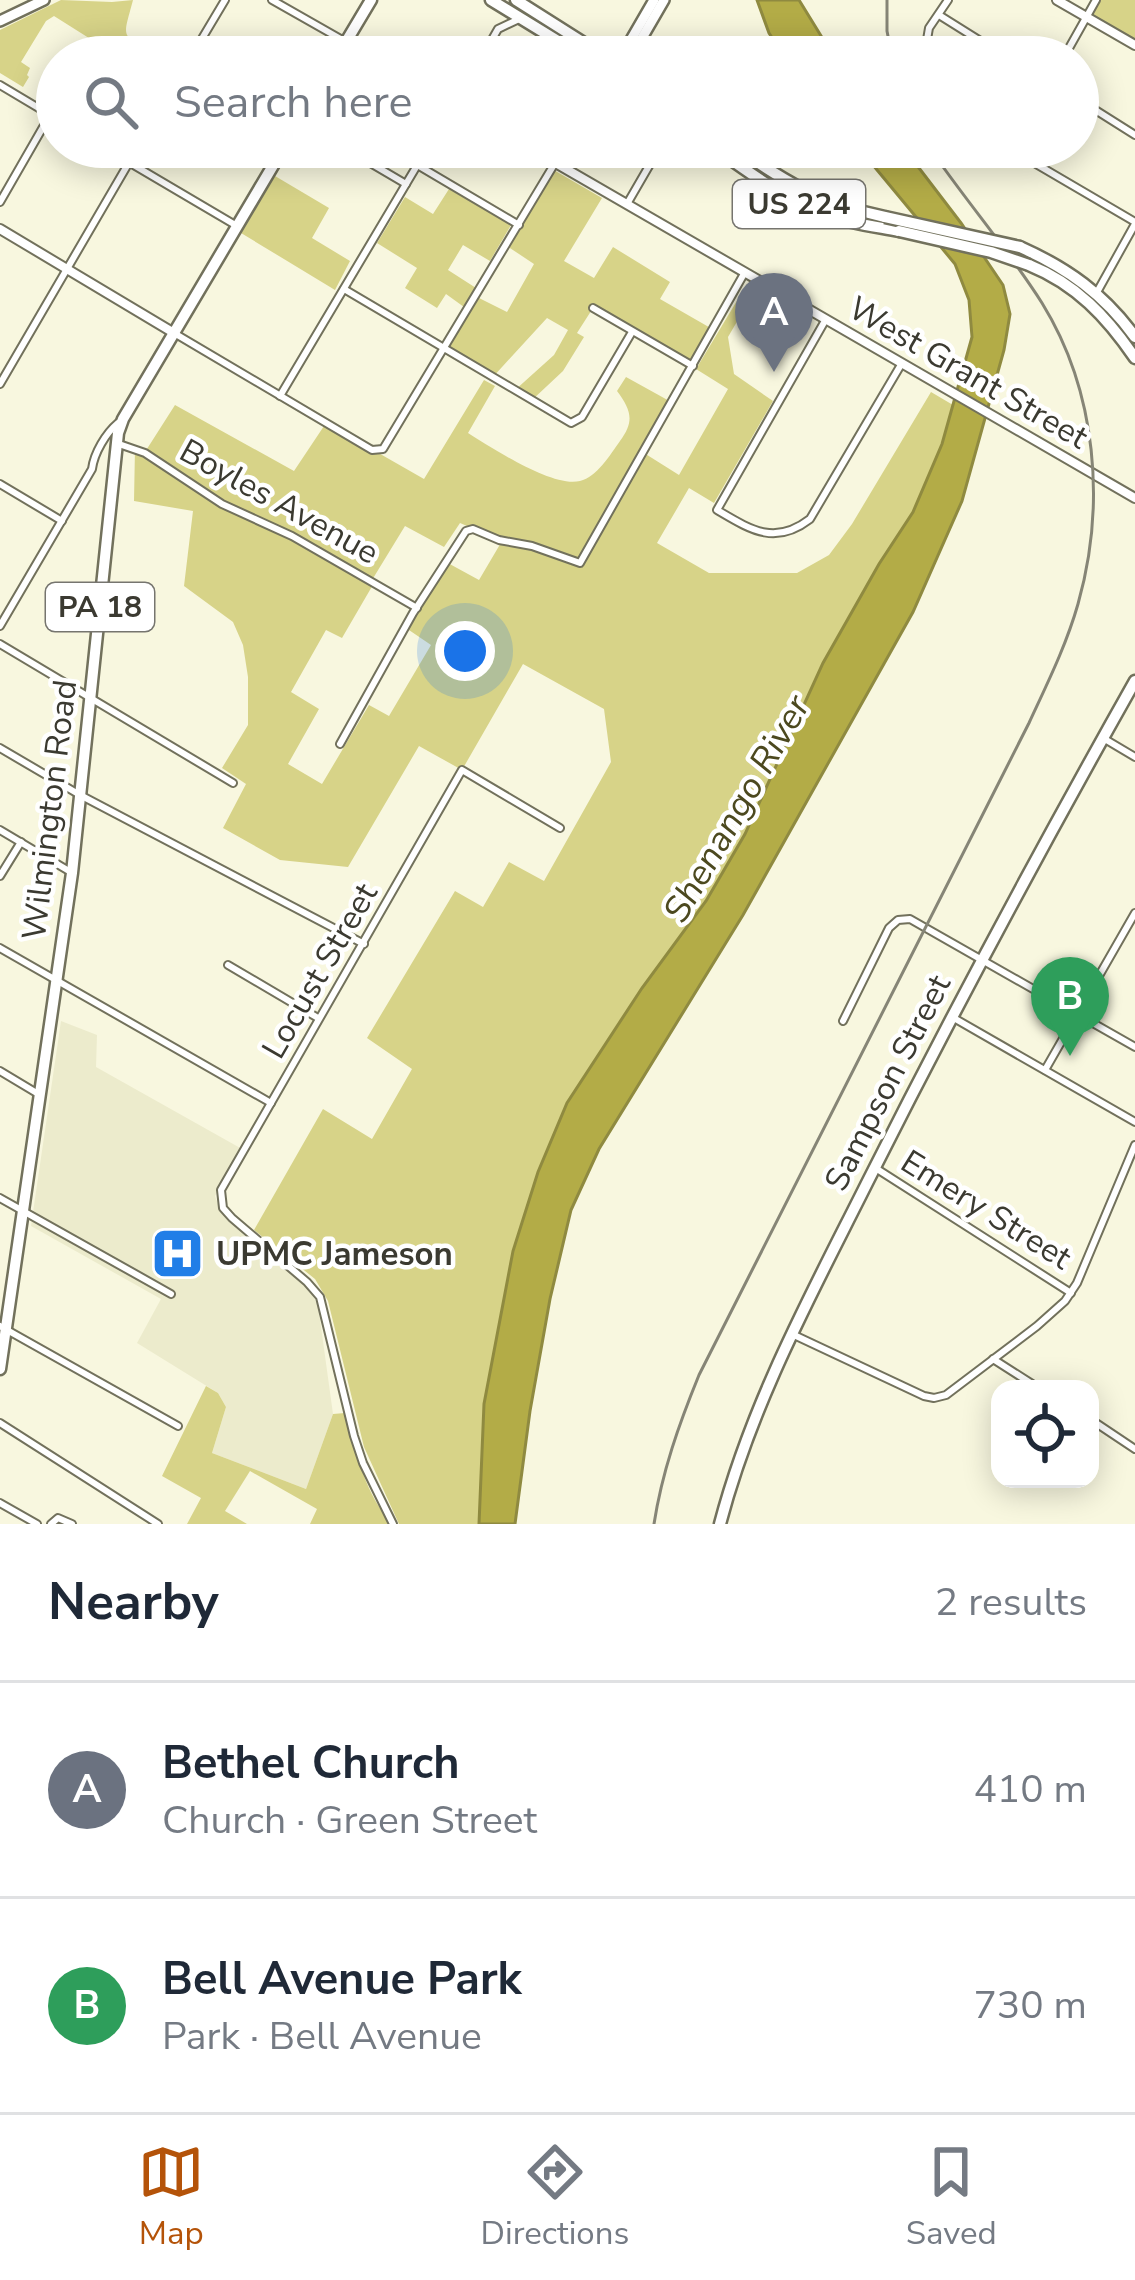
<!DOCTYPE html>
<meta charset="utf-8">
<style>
body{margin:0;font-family:"Nunito Sans",sans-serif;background:#f6f6f7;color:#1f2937}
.controls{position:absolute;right:36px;bottom:36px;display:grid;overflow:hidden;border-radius:24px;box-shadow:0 6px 30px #0003}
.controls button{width:108px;height:108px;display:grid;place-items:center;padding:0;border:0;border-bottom:3px solid #e0e1e3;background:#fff;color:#1f2937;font:60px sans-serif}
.you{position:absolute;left:465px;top:651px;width:42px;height:42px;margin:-30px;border:9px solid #fff;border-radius:50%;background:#1a73e8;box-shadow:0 0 0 18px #1a73e833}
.badge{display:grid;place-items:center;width:78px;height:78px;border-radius:50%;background:#b45309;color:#fff;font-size:39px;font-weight:700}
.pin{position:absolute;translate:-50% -99px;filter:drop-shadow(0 3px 6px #0008)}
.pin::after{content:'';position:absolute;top:63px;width:42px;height:36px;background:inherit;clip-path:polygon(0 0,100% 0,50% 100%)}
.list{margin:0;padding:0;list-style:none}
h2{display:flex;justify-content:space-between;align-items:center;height:156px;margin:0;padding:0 48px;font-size:51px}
h2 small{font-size:39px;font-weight:400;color:#747a83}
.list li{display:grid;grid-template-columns:78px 1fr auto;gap:36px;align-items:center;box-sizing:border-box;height:216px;padding:0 48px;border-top:3px solid #e0e1e3}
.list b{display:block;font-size:45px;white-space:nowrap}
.list p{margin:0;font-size:39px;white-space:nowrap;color:#747a83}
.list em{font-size:39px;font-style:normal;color:#747a83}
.icon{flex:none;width:66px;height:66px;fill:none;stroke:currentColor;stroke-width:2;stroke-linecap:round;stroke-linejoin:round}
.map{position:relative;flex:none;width:1135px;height:1524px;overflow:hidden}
.search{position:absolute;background:#fff;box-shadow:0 6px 30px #0003;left:36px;right:36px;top:36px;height:132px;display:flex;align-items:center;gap:30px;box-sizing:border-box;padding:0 42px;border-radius:66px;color:#747a83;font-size:45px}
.sheet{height:588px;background:#fff}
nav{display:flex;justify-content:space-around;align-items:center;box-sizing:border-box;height:168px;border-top:3px solid #e0e1e3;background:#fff;font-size:33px;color:#747a83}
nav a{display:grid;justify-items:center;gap:6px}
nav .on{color:#b45309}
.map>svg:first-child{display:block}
</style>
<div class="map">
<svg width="1135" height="1524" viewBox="0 0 1135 1524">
<rect width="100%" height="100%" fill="#f8f7df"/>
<polygon fill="#ecebcc" points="61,1021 97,1035 96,1067 242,1149 215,1196 219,1207 305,1283 318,1305 333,1414 306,1489 212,1453 226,1407 218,1393 137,1343 161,1299 31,1226"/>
<g fill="#d7d388" fill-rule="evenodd">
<path d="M61,0L112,2L133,0C123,39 119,33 156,57H119L54,16L46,21L21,62L30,68L27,75L29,77L23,87L0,73V30Z"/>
<polygon points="1096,0 1135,0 1135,45 1086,17"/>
<polygon points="552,169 602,198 564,261 594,278 613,247 670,282 660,299 714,330 693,366 593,308 577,333 584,337 563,371 531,401 514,391 554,355 568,330 547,318 492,378 445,349 477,297 507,312 534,264 507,246"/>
<polygon points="275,176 329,208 312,238 350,261 335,290 241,233"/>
<polygon points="449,189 511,225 490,261 463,245 448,270 476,288 464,307 446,294 437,308 405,288 417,268 377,243 405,197 433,214"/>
<path d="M747,284L755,291L728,337L734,374L773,401L714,503L689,488L657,543L709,573H797L829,555L852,524L931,392L953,405L942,444L913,512L879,564L823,663L745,834L706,901L642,988L567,1103L538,1172L513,1251L484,1404L479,1524H399L364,1447L328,1301L315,1279L254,1230L323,1109L372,1139L412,1069L367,1038L455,891L483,907L509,862L544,881L611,762L604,709L523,664L462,770L419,746L348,867L280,860L223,828L246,784L222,768L248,725V677L243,645L233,622L184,586L193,511L134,501L135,448L145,452L175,405L294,471L326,423L424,479L484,380L495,386L468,433C492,448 553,488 580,481C597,477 610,455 620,441C635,421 631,410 617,391L626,377L673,403L644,453L679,475L728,389L696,369ZM460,523L502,541L479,580L446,562L406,628L431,645L389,716L369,705L322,784L288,764L319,709L291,692L326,630L342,638L374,583L372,580L405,526L444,547Z"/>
<path d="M206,1386L218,1393L226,1407L212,1453L306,1489L333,1414L345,1413C355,1449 366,1498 393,1524H310L317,1509L250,1471L225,1511L247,1524H187L201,1498L162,1476Z"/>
</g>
<g fill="#b3ac47" stroke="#8f8a40" stroke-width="3">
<polygon points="757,0 799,0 834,57 785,57 769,33"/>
<polygon points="858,147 903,147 961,223 1003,285 1010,314 1004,350 962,501 913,612 743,915 599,1149 571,1210 550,1299 530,1411 515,1524 479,1524 484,1404 513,1251 538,1172 567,1103 642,988 706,901 745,834 823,663 879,564 913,512 942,444 972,337 969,300 955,264"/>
</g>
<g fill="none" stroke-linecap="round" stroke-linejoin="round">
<defs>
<g id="minor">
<polyline points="272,0 346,42"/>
<polyline points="939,15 1006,57"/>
<polyline points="191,57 225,0"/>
<polyline points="482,57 498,29 519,19"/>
<polyline points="924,57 929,28 948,0"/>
<polyline points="1064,57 1096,0"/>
<polyline points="0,85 57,119"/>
<polyline points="1078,99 1135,135"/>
<polyline points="103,147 237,226"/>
<polyline points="343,147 406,184"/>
<polyline points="1007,147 1135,222"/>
<polyline points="419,166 519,225"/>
<polyline points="0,202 50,115"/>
<polyline points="627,204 660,147"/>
<polyline points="344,289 571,423 582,417 632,332"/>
<polyline points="1096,294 1135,224"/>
<polyline points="593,308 693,366"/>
<path d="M826,319L717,510C751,530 775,546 810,519L902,363"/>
<polyline points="174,333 372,450 383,449 555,163"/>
<polyline points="0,384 138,147"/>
<polyline points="280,396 428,147"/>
<polyline points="116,443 145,453 222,504 292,536 417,608"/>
<polyline points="0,484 62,521"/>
<path d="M0,626L92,469C94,453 106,433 118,423"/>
<polyline points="0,644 233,783"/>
<polyline points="1103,738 1135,757"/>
<polyline points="340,744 413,613 466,531 473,529 499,540 532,546 580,563 745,272"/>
<polyline points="0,748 80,795 364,944"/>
<polyline points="0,830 69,871"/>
<polyline points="0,876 21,842"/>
<polyline points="0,948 271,1103"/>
<polyline points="228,965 318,1018"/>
<polyline points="952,1017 1135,1122"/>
<polyline points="843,1021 889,928 898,920 910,919 1135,1047"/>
<polyline points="1045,1070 1135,913"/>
<polyline points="0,1071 40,1095"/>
<polyline points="877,1169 1071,1293"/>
<polyline points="0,1198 171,1294"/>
<polyline points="0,1326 178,1426"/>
<polyline points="794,1335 924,1396 934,1398 946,1395 1037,1326 1065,1301 1077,1283 1135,1145"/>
<polyline points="993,1359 1040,1389"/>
<polyline points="1090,1419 1135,1449"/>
<polyline points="0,1423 158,1524"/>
<polyline points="0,1503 37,1524"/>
<polyline points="51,1524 58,1518 72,1524"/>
<polyline points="393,1524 363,1463 354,1436 320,1297 307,1282 232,1218 223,1208 221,1190 462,770 560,828"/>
</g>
<g id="tertiary">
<polyline points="1057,0 1135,45"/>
<polyline points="346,42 372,57"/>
<polyline points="528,147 1135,498"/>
<polyline points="0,229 174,333"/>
</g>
<g id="secondary">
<polyline points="0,21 44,0"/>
<polyline points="621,57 654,0"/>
<polyline points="631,57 664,0"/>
</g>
<g id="primary">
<polyline points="491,0 584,57"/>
<polyline points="516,0 606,57"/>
<polyline points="337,57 371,0"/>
<path d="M713,147C748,171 782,198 822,213C847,223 873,226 899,231"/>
<path d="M735,147C788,184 820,203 885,217"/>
<path d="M1020,247C1067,268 1104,294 1135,337"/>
<path d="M1029,265C1076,284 1107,317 1135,358"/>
<polyline points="0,1369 72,873 118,433 123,419 284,147"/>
<path d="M720,1524C752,1402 812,1293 868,1181C953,1012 1042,846 1135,681"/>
</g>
</defs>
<use href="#minor" stroke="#72715c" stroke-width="10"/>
<use href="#tertiary" stroke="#72715c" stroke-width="12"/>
<use href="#secondary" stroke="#72715c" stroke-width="14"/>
<use href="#primary" stroke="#72715c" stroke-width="15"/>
<use href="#minor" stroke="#fff" stroke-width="6"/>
<use href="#tertiary" stroke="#fff" stroke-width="8"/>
<use href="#secondary" stroke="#fff" stroke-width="9"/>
<use href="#primary" stroke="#fff" stroke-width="10"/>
<g stroke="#868576" stroke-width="3">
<polyline points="887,0 887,31 892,57"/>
<path d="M654,1524C662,1472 679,1424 699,1375L1029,723C1047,684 1066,646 1078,604C1106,505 1097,392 1042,303C1008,249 965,200 929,147"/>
</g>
<defs>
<g id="primary-bridge">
<polyline points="885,217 1020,247"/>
<polyline points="899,231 991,252 1029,265"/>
</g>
</defs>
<use href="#primary-bridge" stroke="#72715c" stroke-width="15" stroke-linecap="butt"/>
<use href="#primary-bridge" stroke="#fff" stroke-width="10"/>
</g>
<defs>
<symbol id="hospital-square" viewBox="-11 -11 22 22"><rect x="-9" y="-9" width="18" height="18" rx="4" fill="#217ee7" stroke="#fff"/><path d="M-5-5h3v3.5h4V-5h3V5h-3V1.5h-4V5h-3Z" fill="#fff"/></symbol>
</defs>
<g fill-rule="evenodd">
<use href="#hospital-square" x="148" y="1224" width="59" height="59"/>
</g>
<g text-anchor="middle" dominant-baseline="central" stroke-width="9" stroke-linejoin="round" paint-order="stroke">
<g fill="#fff" stroke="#76756f" stroke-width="3">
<rect x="733" y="180" width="132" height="48" rx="9"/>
<rect x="46" y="583" width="108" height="48" rx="9"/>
</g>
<g font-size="30" font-weight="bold" fill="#3b3a31">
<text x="799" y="204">US 224</text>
<text x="100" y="607">PA 18</text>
</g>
<g font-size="33" fill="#3b3a31" stroke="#fff">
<text transform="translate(968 373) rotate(30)">West Grant Street</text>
<text transform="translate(279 502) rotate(29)">Boyles Avenue</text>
<text transform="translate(50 810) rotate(-83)">Wilmington Road</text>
<text transform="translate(320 971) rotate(-60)">Locust Street</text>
<text transform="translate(888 1083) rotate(-63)">Sampson Street</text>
<text transform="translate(986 1210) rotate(32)">Emery Street</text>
</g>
<g font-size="33" font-weight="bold" fill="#3b3a31" stroke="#fff" text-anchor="start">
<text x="216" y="1254">UPMC Jameson</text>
</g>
<g font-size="36" font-style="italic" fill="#4c491f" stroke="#fff">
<text transform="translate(737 809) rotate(-60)">Shenango River</text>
</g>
</g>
</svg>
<div class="controls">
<button><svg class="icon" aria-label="locate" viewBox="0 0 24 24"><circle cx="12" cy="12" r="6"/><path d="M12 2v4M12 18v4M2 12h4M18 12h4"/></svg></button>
</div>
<div class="you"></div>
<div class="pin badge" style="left:774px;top:372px;background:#6b7280">A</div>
<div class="pin badge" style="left:1070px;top:1056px;background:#2e9e5b">B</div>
<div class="search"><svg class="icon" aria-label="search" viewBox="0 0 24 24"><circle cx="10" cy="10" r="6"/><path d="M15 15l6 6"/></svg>Search here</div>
</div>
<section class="sheet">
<h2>Nearby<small>2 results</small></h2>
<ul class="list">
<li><span class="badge" style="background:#6b7280">A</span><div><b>Bethel Church</b><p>Church · Green Street</p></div><em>410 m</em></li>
<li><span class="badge" style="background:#2e9e5b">B</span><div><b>Bell Avenue Park</b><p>Park · Bell Avenue</p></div><em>730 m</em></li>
</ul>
</section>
<nav>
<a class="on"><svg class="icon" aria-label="map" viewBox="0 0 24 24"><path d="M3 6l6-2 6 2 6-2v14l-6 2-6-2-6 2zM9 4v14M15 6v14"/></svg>Map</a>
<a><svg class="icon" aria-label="directions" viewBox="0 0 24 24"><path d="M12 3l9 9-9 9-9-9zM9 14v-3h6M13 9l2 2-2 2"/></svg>Directions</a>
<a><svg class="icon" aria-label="saved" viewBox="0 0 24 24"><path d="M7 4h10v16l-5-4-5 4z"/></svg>Saved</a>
</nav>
